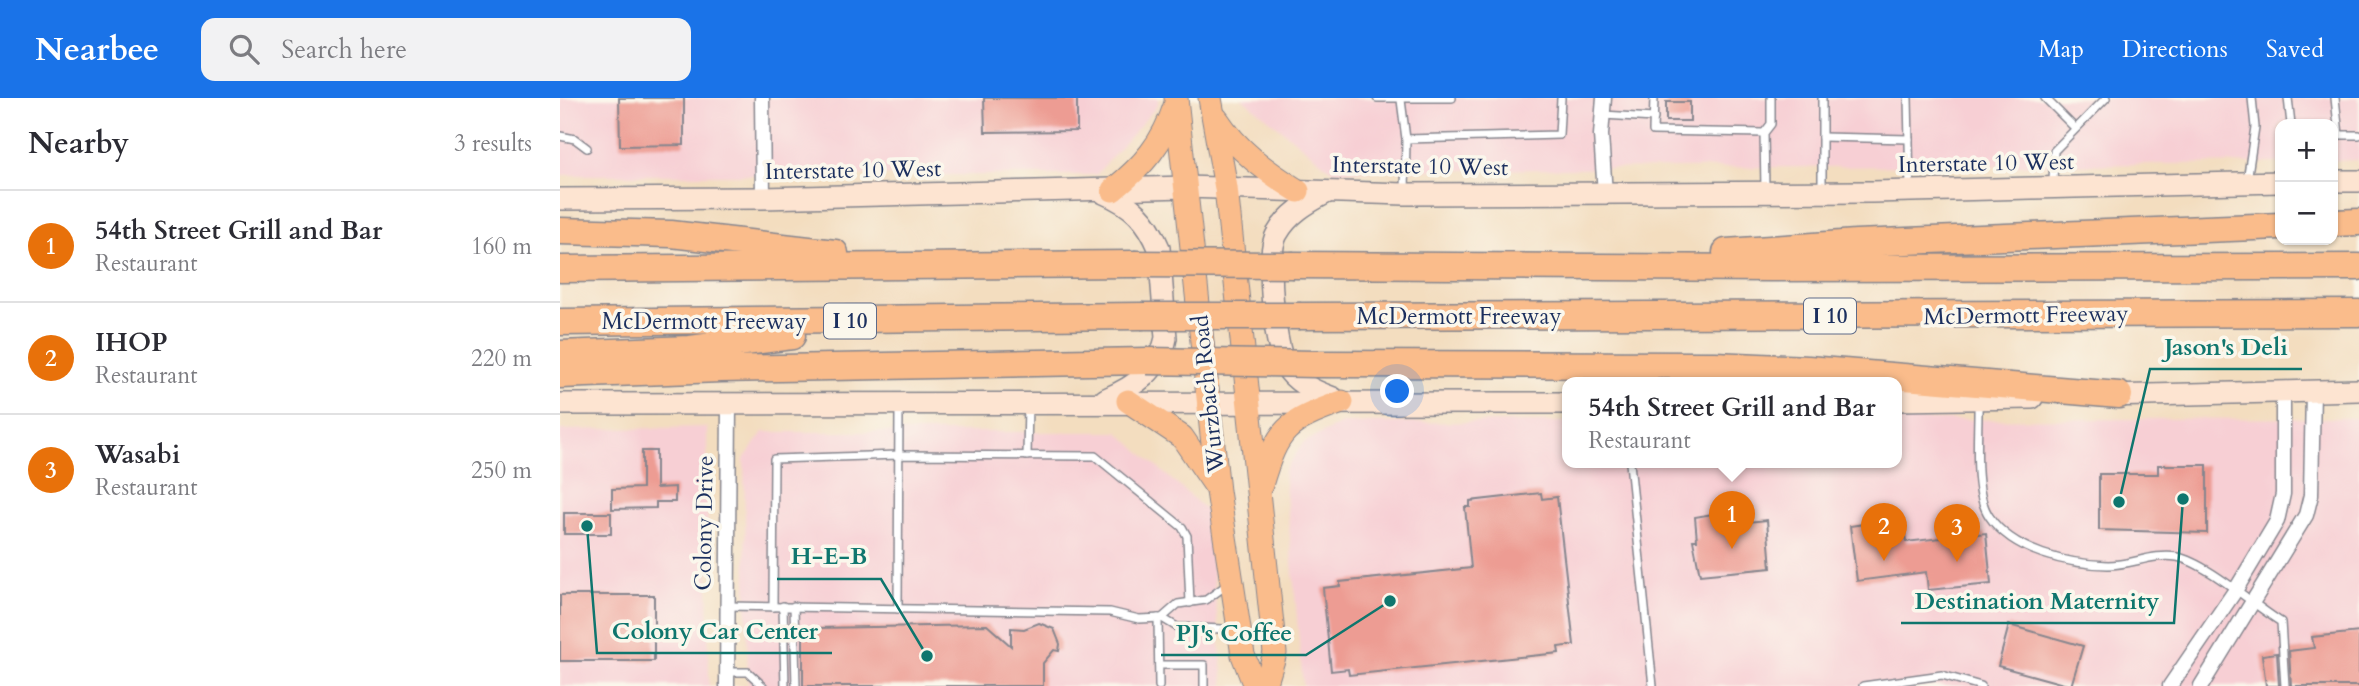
<!DOCTYPE html>
<meta charset="utf-8">
<style>
body{margin:0;font-family:Cardo,serif;background:#f2f2f3;color:#2b2b33}
.controls{position:absolute;right:21px;top:21px;display:grid;overflow:hidden;border-radius:14px;box-shadow:0 2px 5px #0004}
.controls button{width:63px;height:63px;display:grid;place-items:center;padding:0;border:0;border-bottom:2px solid #e1e1e2;background:#fff;color:#2b2b33;font:35px sans-serif}
.you{position:absolute;left:838px;top:294px;width:24px;height:24px;margin:-18px;border:5px solid #fff;border-radius:50%;background:#1a73e8;box-shadow:0 0 0 10px #1a73e833}
.badge{display:grid;place-items:center;width:46px;height:46px;border-radius:50%;background:#1a73e8;color:#fff;font-size:23px;font-weight:700}
.pin{position:absolute;translate:-50% -58px;filter:drop-shadow(0 2px 4px #0008)}
.pin::after{content:'';position:absolute;top:37px;width:24px;height:21px;background:inherit;clip-path:polygon(0 0,100% 0,50% 100%)}
.popup{position:absolute;left:1002px;top:279px;width:340px;height:91px;box-sizing:border-box;display:grid;place-content:center;border-radius:14px;background:#fff;filter:drop-shadow(0 2px 5px #0005);font-size:23px;white-space:nowrap;color:#7c7c81}
.popup b{font-size:26px;color:#2b2b33}
.popup::after{content:'';position:absolute;left:50%;top:100%;margin-left:-14px;border:14px solid transparent;border-top-color:#fff}
.list{margin:0;padding:0;list-style:none}
h2{display:flex;justify-content:space-between;align-items:center;height:91px;margin:0;padding:0 28px;font-size:30px}
h2 small{font-size:23px;font-weight:400;color:#7c7c81}
.list li{display:grid;grid-template-columns:46px 1fr auto;gap:21px;align-items:center;box-sizing:border-box;height:112px;padding:0 28px;border-top:2px solid #e1e1e2}
.list b{display:block;font-size:26px;white-space:nowrap}
.list p{margin:0;font-size:23px;white-space:nowrap;color:#7c7c81}
.list em{font-size:23px;font-style:normal;color:#7c7c81}
.icon{flex:none;width:38px;height:38px;fill:none;stroke:currentColor;stroke-width:2;stroke-linecap:round;stroke-linejoin:round}
.map{position:relative;flex:none;width:1799px;height:588px;overflow:hidden}
header{display:flex;align-items:center;gap:42px;box-sizing:border-box;height:98px;padding:0 35px;background:#1a73e8;color:#fff}
header strong{font-size:33px}
nav{display:flex;gap:38px;margin-inline-start:auto;font-size:24px}
.search{width:490px;height:63px;background:#f2f2f3;display:flex;align-items:center;gap:18px;box-sizing:border-box;padding:0 24px;border-radius:14px;color:#7c7c81;font-size:26px}
main{display:flex}
aside{flex:1;background:#fff}
.map>svg:first-child{display:block}
</style>
<header>
<strong>Nearbee</strong>
<div class="search"><svg class="icon" aria-label="search" viewBox="0 0 24 24"><circle cx="10" cy="10" r="6"/><path d="M15 15l6 6"/></svg>Search here</div>
<nav><a>Map</a><a>Directions</a><a>Saved</a></nav>
</header>
<main>
<aside>
<h2>Nearby<small>3 results</small></h2>
<ul class="list">
<li><span class="badge" style="background:#e8710a">1</span><div><b>54th Street Grill and Bar</b><p>Restaurant</p></div><em>160 m</em></li>
<li><span class="badge" style="background:#e8710a">2</span><div><b>IHOP</b><p>Restaurant</p></div><em>220 m</em></li>
<li><span class="badge" style="background:#e8710a">3</span><div><b>Wasabi</b><p>Restaurant</p></div><em>250 m</em></li>
</ul>
</aside>
<div class="map">
<svg width="1799" height="588" viewBox="0 0 1799 588">
<rect width="100%" height="100%" fill="#fbf7ec"/>
<filter id="ink" filterUnits="userSpaceOnUse"><feTurbulence type="fractalNoise" baseFrequency=".0143" numOctaves="2"/><feDisplacementMap in="SourceGraphic" scale="14" xChannelSelector="R" yChannelSelector="G"/><feConvolveMatrix kernelMatrix="1 2 1 2 8 2 1 2 1" color-interpolation-filters="sRGB"/></filter>
<filter id="wash" filterUnits="userSpaceOnUse"><feTurbulence type="fractalNoise" baseFrequency=".00686" numOctaves="4" result="noise"/><feDisplacementMap in="SourceGraphic" scale="28" xChannelSelector="R" yChannelSelector="G"/><feGaussianBlur stdDeviation="1.57" result="paint"/><feColorMatrix in="noise" values="0 0 0 0 0 0 0 0 0 0 0 0 0 0 0 0 0 1.4 0 .05"/><feComposite in="paint" operator="in"/></filter>
<g filter="url(#wash)">
<rect width="100%" height="100%" fill="#f3ddbf"/>
<g fill="#f7cfd4">
<polygon points="0,0 598,0 598,7 536,77 0,77"/>
<polygon points="682,0 1799,0 1799,62 1773,63 1773,26 1720,26 1720,65 773,73"/>
<polygon points="1799,320 1799,588 743,588 724,373 743,345 782,325 1007,324 1007,365 1336,365 1337,322"/>
<polygon points="147,329 149,588 0,588 0,332"/>
<polygon points="203,334 558,334 647,413 664,588 188,588 184,361"/>
</g>
<g id="blocks">
<g fill="#ed9c93">
<polygon points="59,0 124,0 124,47 60,48"/>
<polygon points="424,0 517,0 517,33 425,34"/>
<rect x="1106" y="4" width="24" height="19"/>
<polygon points="82,353 96,353 96,390 115,389 115,404 96,404 96,410 52,411 52,391 82,390"/>
<polygon points="1598,367 1647,367 1647,435 1539,432 1539,376 1598,376"/>
<polygon points="981,395 982,401 997,399 1014,547 998,549 999,555 789,577 788,571 771,573 763,490 780,488 780,484 911,470 905,409 910,409 910,403"/>
<polygon points="1187,410 1188,424 1207,422 1211,470 1140,477 1133,442 1137,442 1135,419"/>
<rect x="4" y="415" width="47" height="21"/>
<polygon points="1304,426 1305,433 1344,428 1346,444 1426,435 1431,486 1368,492 1366,474 1297,483 1290,428"/>
<rect x="0" y="497" width="94" height="66"/>
<polygon points="479,525 494,531 500,546 499,553 494,552 483,565 483,588 243,588 243,538 256,538 256,530 427,527 451,548 451,530 464,531"/>
<polygon points="1449,527 1523,548 1511,588 1438,568"/>
<polygon points="1799,534 1799,588 1731,588 1729,553 1754,550 1752,539"/>
<polygon points="1717,555 1719,588 1706,588 1702,557"/>
</g>
</g>
</g>
<g filter="url(#ink)">
<use href="#blocks" fill-opacity="0" stroke="#87868e" stroke-width="2"/>
<g fill="none" stroke-linecap="round" stroke-linejoin="round">
<defs>
<g id="lane">
<polyline points="817,0 892,0"/>
<polyline points="1094,0 1093,33 1204,35 1211,26 1211,0"/>
<polyline points="1348,0 1350,89"/>
<polyline points="1485,0 1515,30"/>
<polyline points="1728,0 1731,26"/>
<polyline points="1775,0 1779,37"/>
<polyline points="841,2 846,41 845,95"/>
<polyline points="1043,17 1094,20"/>
<polyline points="1204,35 1205,91"/>
<polyline points="1773,37 1799,37"/>
<polyline points="0,38 15,41 27,50"/>
<polyline points="1262,39 1349,41"/>
<polyline points="846,41 999,37 1001,0"/>
<polyline points="1687,83 1695,29 1692,0"/>
<polyline points="1493,86 1494,53 1546,0"/>
<polyline points="1262,90 1262,0"/>
<path d="M1418,302C1419,332 1412,393 1429,418C1453,454 1508,466 1548,467C1571,467 1594,455 1617,459C1645,464 1695,508 1721,524L1725,588"/>
<polyline points="467,358 468,305"/>
<polyline points="1070,365 1093,588"/>
<polyline points="167,508 550,514 579,521 602,520 617,529 662,531 674,539"/>
<polyline points="223,508 225,588"/>
<polyline points="234,508 236,588"/>
<polyline points="213,509 214,361 339,357 535,358 622,429 627,438 630,505"/>
<polyline points="338,511 339,307"/>
<polyline points="598,520 599,588"/>
<polyline points="602,520 618,506 646,502 668,486"/>
<polyline points="599,567 644,567 644,588"/>
<polyline points="167,574 188,574 203,588"/>
<polyline points="1303,588 1382,577 1421,588"/>
</g>
<g id="street">
<polyline points="202,0 203,100"/>
<polyline points="1044,0 1041,37 1045,96"/>
<polyline points="167,588 169,305"/>
<polyline points="1610,588 1675,493 1717,423 1723,396 1723,292"/>
<polyline points="1641,588 1746,417 1751,397 1753,292"/>
</g>
<g id="secondary">
<polyline points="1773,83 1799,83"/>
<path d="M544,95C572,107 587,121 599,150L606,240C600,272 574,289 546,301"/>
<path d="M766,95C747,105 728,116 717,136C705,155 714,246 725,267C734,285 755,293 773,300"/>
<polyline points="0,101 203,100 626,89 845,96 1312,94 1720,84"/>
<polyline points="1546,298 1799,292"/>
<polyline points="1336,302 1472,300"/>
<path d="M0,306C336,304 672,304 1007,305"/>
</g>
<g id="primary">
<polyline points="616,0 658,393 683,557 695,588"/>
<polyline points="650,0 666,90 715,555 705,588"/>
<path d="M657,21C678,53 706,73 738,93"/>
<path d="M553,92C583,68 603,45 615,8"/>
<polyline points="568,303 622,339 655,387"/>
<path d="M701,387C718,330 726,324 782,304"/>
</g>
<g id="highway">
<polyline points="1773,125 1799,124"/>
<polyline points="0,133 111,136 275,155"/>
<polyline points="1166,154 1296,145 1720,128"/>
<polyline points="734,167 1211,170 1799,169"/>
<polyline points="0,171 574,166"/>
<polyline points="741,218 1799,215"/>
<polyline points="0,224 581,218"/>
<polyline points="0,256 130,251 232,238"/>
<polyline points="755,266 1155,267 1248,271 1559,297"/>
<polyline points="0,277 161,271 587,263"/>
</g>
</defs>
<use href="#lane" stroke="#87868e" stroke-width="10"/>
<use href="#street" stroke="#87868e" stroke-width="17"/>
<use href="#secondary" stroke="#87868e" stroke-width="24"/>
<use href="#primary" stroke="#87868e" stroke-width="25"/>
<use href="#highway" stroke="#87868e" stroke-width="29"/>
<use href="#lane" stroke="#fff" stroke-width="7"/>
<use href="#street" stroke="#fff" stroke-width="14"/>
<use href="#secondary" stroke="#fde4d1" stroke-width="21"/>
<use href="#primary" stroke="#fabc8b" stroke-width="23"/>
<use href="#highway" stroke="#fabc8b" stroke-width="26"/>
<defs>
<g id="highway-bridge">
<polyline points="574,166 734,167"/>
<polyline points="581,218 741,218"/>
<polyline points="587,263 755,266"/>
</g>
</defs>
<use href="#highway-bridge" stroke="#87868e" stroke-width="29" stroke-linecap="butt"/>
<use href="#highway-bridge" stroke="#fabc8b" stroke-width="26"/>
</g>
</g>
<g text-anchor="middle" dominant-baseline="central" stroke-width="7" stroke-linejoin="round" paint-order="stroke">
<g fill="#fbf7ec" stroke="#5e6b89" stroke-width="2">
<rect x="1244" y="200.5" width="52" height="35" rx="5"/>
<rect x="264" y="205.5" width="52" height="35" rx="5"/>
</g>
<g font-size="21" font-weight="bold" fill="#1b2f5e">
<text x="1270" y="218">I 10</text>
<text x="290" y="223">I 10</text>
</g>
<g font-size="23" fill="#1b2f5e" stroke="#fbf7ec">
<text transform="translate(1426 65) rotate(-1)">Interstate 10 West</text>
<text transform="translate(860 68) rotate(1)">Interstate 10 West</text>
<text transform="translate(293 72) rotate(-1)">Interstate 10 West</text>
<text transform="translate(1466 217) rotate(-1)">McDermott Freeway</text>
<text x="899" y="218">McDermott Freeway</text>
<text x="144" y="223">McDermott Freeway</text>
<text transform="translate(648 296) rotate(-96)">Wurzbach Road</text>
<text transform="translate(144 425) rotate(-89)">Colony Drive</text>
</g>
</g>
<path fill="none" stroke="#0f766e" stroke-width="2.5" d="M1559 404L1590 271H1742M367 558L321 481H217M1623 401L1614 525H1341M27 428L37 555H272M830 503L746 557H601"/>
<g fill="#0f766e" stroke="#fbf7ec" stroke-width="2.5">
<circle cx="1559" cy="404" r="7"/>
<circle cx="367" cy="558" r="7"/>
<circle cx="1623" cy="401" r="7"/>
<circle cx="27" cy="428" r="7"/>
<circle cx="830" cy="503" r="7"/>
</g>
<g font-size="24" text-anchor="middle" font-weight="bold" fill="#0f766e" stroke="#fbf7ec" stroke-width="7" stroke-linejoin="round" paint-order="stroke">
<text x="1666" y="257">Jason's Deli</text>
<text x="269" y="466">H-E-B</text>
<text x="1477" y="511">Destination Maternity</text>
<text x="155" y="541">Colony Car Center</text>
<text x="674" y="543">PJ's Coffee</text>
</g>
</svg>
<div class="controls">
<button>+</button>
<button>−</button>
</div>
<div class="you"></div>
<div class="pin badge" style="left:1172px;top:451px;background:#e8710a">1</div>
<div class="popup"><b>54th Street Grill and Bar</b>Restaurant</div>
<div class="pin badge" style="left:1324px;top:463px;background:#e8710a">2</div>
<div class="pin badge" style="left:1397px;top:464px;background:#e8710a">3</div>
</div>
</main>
